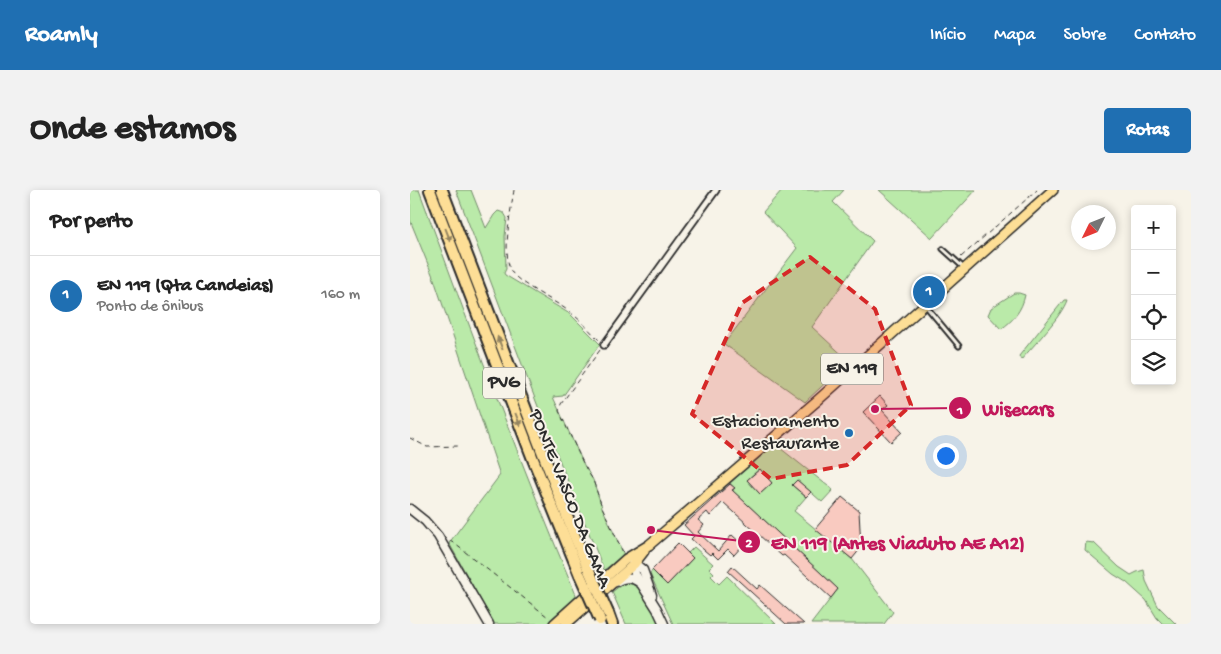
<!DOCTYPE html>
<html lang="pt">
<meta charset="utf-8">
<style>
body{margin:0;font-family:"Gochi Hand",sans-serif;background:#f2f2f2;color:#222}
.controls{position:absolute;right:15px;top:15px;display:grid;overflow:hidden;border-radius:5px;box-shadow:0 2px 8px #0003}
.controls button{width:45px;height:45px;display:grid;place-items:center;padding:0;border:0;border-bottom:1px solid #e0e0e0;background:#fff;color:#222;font:25px sans-serif}
.compass{position:absolute;left:661px;top:15px;width:45px;height:45px;border-radius:50%;background:#fff;box-shadow:0 2px 8px #0003;rotate:227deg}
.you{position:absolute;left:535px;top:265px;width:18px;height:18px;margin:-12px;border:4px solid #fff;border-radius:50%;background:#1a73e8;box-shadow:0 0 0 8px #1a73e833}
.badge{display:grid;place-items:center;width:32px;height:32px;border-radius:50%;background:#1f6fb2;color:#fff;font-size:16px;font-weight:700}
.pin{position:absolute;translate:-50% -50%;border:2px solid #fff;box-shadow:0 1px 5px #0006}
.list{margin:0;padding:0;list-style:none}
h2{display:flex;justify-content:space-between;align-items:center;height:65px;margin:0;padding:0 20px;font-size:21px}
h2 small{font-size:16px;font-weight:400;color:#767676}
.list li{display:grid;grid-template-columns:32px 1fr auto;gap:15px;align-items:center;box-sizing:border-box;height:80px;padding:0 20px;border-top:1px solid #e0e0e0}
.list b{display:block;font-size:19px;white-space:nowrap}
.list p{margin:0;font-size:16px;white-space:nowrap;color:#767676}
.list em{font-size:16px;font-style:normal;color:#767676}
.icon{flex:none;width:28px;height:28px;fill:none;stroke:currentColor;stroke-width:2;stroke-linecap:round;stroke-linejoin:round}
.map{position:relative;flex:none;width:781px;height:434px;overflow:hidden;border-radius:5px}
header{display:flex;align-items:center;gap:30px;box-sizing:border-box;height:70px;padding:0 25px;background:#1f6fb2;color:#fff}
header strong{font-size:24px}
nav{display:flex;gap:28px;margin-inline-start:auto;font-size:18px}
.intro{display:flex;align-items:center;justify-content:space-between;box-sizing:border-box;height:120px;padding:0 30px}
h1{margin:0;font-size:35px}
.button{padding:12px 22px;border-radius:5px;background:#1f6fb2;color:#fff;font-size:18px;font-weight:700}
main{display:flex;gap:30px;padding:0 30px}
aside{flex:1;background:#fff;border-radius:5px;box-shadow:0 2px 8px #0003}
.map>svg:first-child{display:block}
</style>
<header>
<strong>Roamly</strong>
<nav><a>Início</a><a>Mapa</a><a>Sobre</a><a>Contato</a></nav>
</header>
<div class="intro"><h1>Onde estamos</h1><a class="button">Rotas</a></div>
<main>
<aside>
<h2>Por perto<small></small></h2>
<ul class="list">
<li><span class="badge">1</span><div><b>EN 119 (Qta Candeias)</b><p>Ponto de ônibus</p></div><em>160 m</em></li>
</ul>
</aside>
<div class="map">
<svg width="781" height="434" viewBox="0 0 781 434">
<rect width="100%" height="100%" fill="#f7f3e8"/>
<filter id="ink" filterUnits="userSpaceOnUse"><feTurbulence type="fractalNoise" baseFrequency=".02" numOctaves="2"/><feDisplacementMap in="SourceGraphic" scale="10" xChannelSelector="R" yChannelSelector="G"/><feConvolveMatrix kernelMatrix="1 2 1 2 8 2 1 2 1" color-interpolation-filters="sRGB"/></filter>
<g filter="url(#ink)">
<g fill="#baeaa9" stroke="#728a6a" fill-rule="evenodd">
<path d="M0,0H9C60,138 111,276 169,412L144,434H84L39,353L90,285L24,89L0,30Z"/>
<polygon points="46,0 61,0 76,38 84,25 88,21 94,23 97,28 95,46 96,79 94,83 95,85 160,124 190,154 153,206 143,207 174,275 183,290 192,317 214,365 194,380 135,235"/>
<polygon points="372,0 434,0 423,12 463,51 402,137 439,171 395,212 314,154 387,58 353,22"/>
<polygon points="469,0 566,0 522,48"/>
<path d="M604,103H609L615,105C612,120 603,131 591,139L578,125L581,118Z"/>
<path d="M654,110H657C652,126 623,156 611,170L609,166Z"/>
<path d="M365,254L423,300L412,312L387,290L382,295L396,307L384,321L442,369L483,422L474,434H401L428,399L323,301L324,298L320,293ZM349,279L362,293L350,304L337,290Z"/>
<polygon points="676,352 684,353 709,377 721,385 727,382 734,380 736,391 748,416 766,434 753,434 747,428 736,410 716,392 703,384 675,360"/>
<polygon points="284,357 303,374 299,378 304,383 301,386 309,394 317,386 366,434 263,434 240,384 242,380 257,395 283,368 278,363"/>
<path d="M219,391C237,397 242,418 249,434H216L202,402L211,395Z"/>
</g>
<g fill="#f9cac0" stroke="#2b2b2b">
<polygon points="470,206 478,215 472,220 492,242 481,252 453,222"/>
<polygon points="350,279 362,293 350,304 337,290"/>
<polygon points="387,290 401,302 396,307 382,295"/>
<polygon points="320,294 325,298 322,300 428,399 421,408 374,365 372,366 313,312 300,326 297,322 288,330 294,335 288,342 308,361 322,345 333,355 324,365 318,359 308,369 302,363 300,365 281,349 284,346 274,335"/>
<polygon points="432,307 449,321 451,358 442,369 405,339"/>
<polygon points="268,353 283,368 257,395 242,380"/>
<polygon points="322,376 347,399 350,395 394,434 376,434 318,381"/>
</g>
<g fill="none" stroke-linecap="round" stroke-linejoin="round">
<defs>
<g id="lane">
<polyline points="533,59 554,78"/>
<polyline points="515,115 549,156"/>
</g>
<polyline id="street" points="194,155 306,0"/>
<g id="secondary">
<polyline points="0,319 15,331 28,346 79,434"/>
<polyline points="222,371 233,380 242,405"/>
<polyline points="224,374 225,384 247,419 254,434"/>
<path d="M206,392C215,387 222,387 230,393"/>
</g>
<g id="primary">
<polyline points="144,434 216,369 239,355 408,210 643,0"/>
<polyline points="156,434 224,374 234,361"/>
</g>
<g id="highway">
<polyline points="20,0 123,269 170,385"/>
<polyline points="32,0 163,342 178,378"/>
<polyline points="198,423 202,434"/>
</g>
</defs>
<use href="#lane" stroke="#2b2b2b" stroke-width="7"/>
<use href="#street" stroke="#2b2b2b" stroke-width="9"/>
<use href="#secondary" stroke="#2b2b2b" stroke-width="11"/>
<use href="#primary" stroke="#2b2b2b" stroke-width="12"/>
<use href="#highway" stroke="#2b2b2b" stroke-width="14"/>
<g stroke="#2b2b2b" stroke-width="1" stroke-dasharray="5 4" stroke-linecap="butt">
<path d="M104,0C101,19 92,64 101,81C109,95 147,111 161,123C171,130 180,141 189,150"/>
<polyline points="551,67 627,0"/>
<polyline points="190,160 151,214 149,221 174,275 183,290 192,317 213,362"/>
<polyline points="0,248 17,257 48,256"/>
<polyline points="40,351 45,354 138,427 140,427"/>
</g>
<use href="#lane" stroke="#f7f3e8" stroke-width="3"/>
<use href="#street" stroke="#f7f3e8" stroke-width="5.5"/>
<use href="#secondary" stroke="#f7f3e8" stroke-width="8"/>
<use href="#primary" stroke="#fdde96" stroke-width="9"/>
<use href="#highway" stroke="#fdde96" stroke-width="10"/>
<defs>
<g id="highway-bridge">
<polyline points="178,378 198,423"/>
<polyline points="170,385 190,430"/>
</g>
</defs>
<use href="#highway-bridge" stroke="#2b2b2b" stroke-width="14" stroke-linecap="butt"/>
<use href="#highway-bridge" stroke="#fdde96" stroke-width="10"/>
</g>
<defs><path id="oneway-solid" d="M-6-.8H1V-3.2L6.5 0L1 3.2V.8H-6Z" transform="scale(1.25)"/></defs>
<g fill="#948460">
<use href="#oneway-solid" transform="translate(38 45) rotate(69)"/>
<use href="#oneway-solid" transform="translate(90 153) rotate(-111)"/>
<use href="#oneway-solid" transform="translate(108 230) rotate(69)"/>
</g>
</g>
<path fill="#d62828" fill-opacity="0.2" stroke="#d62828" stroke-width="4" stroke-dasharray="10 6" stroke-linejoin="round" d="M400,67L465,119L501,215L437,275L361,289L282,224L332,113Z"/>
<circle fill="#1f6fb2" stroke="#f7f3e8" stroke-width="2" cx="439" cy="243" r="5"/>
<g text-anchor="middle" dominant-baseline="central" stroke-width="4" stroke-linejoin="round" paint-order="stroke">
<g fill="#f7f3e8" stroke="#686764" stroke-width="1">
<rect x="411" y="163.5" width="62" height="31" rx="4"/>
<rect x="73" y="177.5" width="42" height="31" rx="4"/>
</g>
<g font-size="18" font-weight="bold" fill="#2b2b2b">
<text x="442" y="179">EN 119</text>
<text x="94" y="193">PVG</text>
</g>
<g font-size="19" fill="#2b2b2b" stroke="#f7f3e8" text-anchor="end">
<text x="429" y="232">Estacionamento<tspan x="429" dy="22">Restaurante</tspan></text>
</g>
<g font-size="19" fill="#2b2b2b" stroke="#f7f3e8">
<text transform="translate(159 309) rotate(68)">PONTE VASCO DA GAMA</text>
</g>
</g>
<path fill="none" stroke="#c2185b" stroke-width="2" d="M465 219L550 218M241 340L339 352"/>
<g fill="#c2185b" stroke="#f7f3e8" stroke-width="2">
<circle cx="465" cy="219" r="5"/>
<circle cx="241" cy="340" r="5"/>
<circle cx="550" cy="218" r="12"/>
<circle cx="339" cy="352" r="12"/>
</g>
<g font-size="15" text-anchor="middle" font-weight="bold" fill="#fff">
<text x="550" y="224">1</text>
<text x="339" y="357">2</text>
</g>
<g font-size="20" text-anchor="middle" font-weight="bold" fill="#c2185b" stroke="#f7f3e8" stroke-width="4" stroke-linejoin="round" paint-order="stroke">
<text x="608" y="225">Wisecars</text>
<text x="488" y="359">EN 119 (Antes Viaduto AE A12)</text>
</g>
</svg>
<div class="controls">
<button>+</button>
<button>−</button>
<button><svg class="icon" aria-label="locate" viewBox="0 0 24 24"><circle cx="12" cy="12" r="6"/><path d="M12 2v4M12 18v4M2 12h4M18 12h4"/></svg></button>
<button><svg class="icon" aria-label="layers" viewBox="0 0 24 24"><path d="M12 4l9 5-9 5-9-5zM3 14l9 5 9-5"/></svg></button>
</div>
<svg class="compass" viewBox="-18 -18 36 36"><path d="M0-13l5 13h-10z" fill="#e53935"/><path d="M0 13l5-13h-10z" fill="#767676"/></svg>
<div class="you"></div>
<div class="pin badge" style="left:519px;top:102px">1</div>
</div>
</main>
